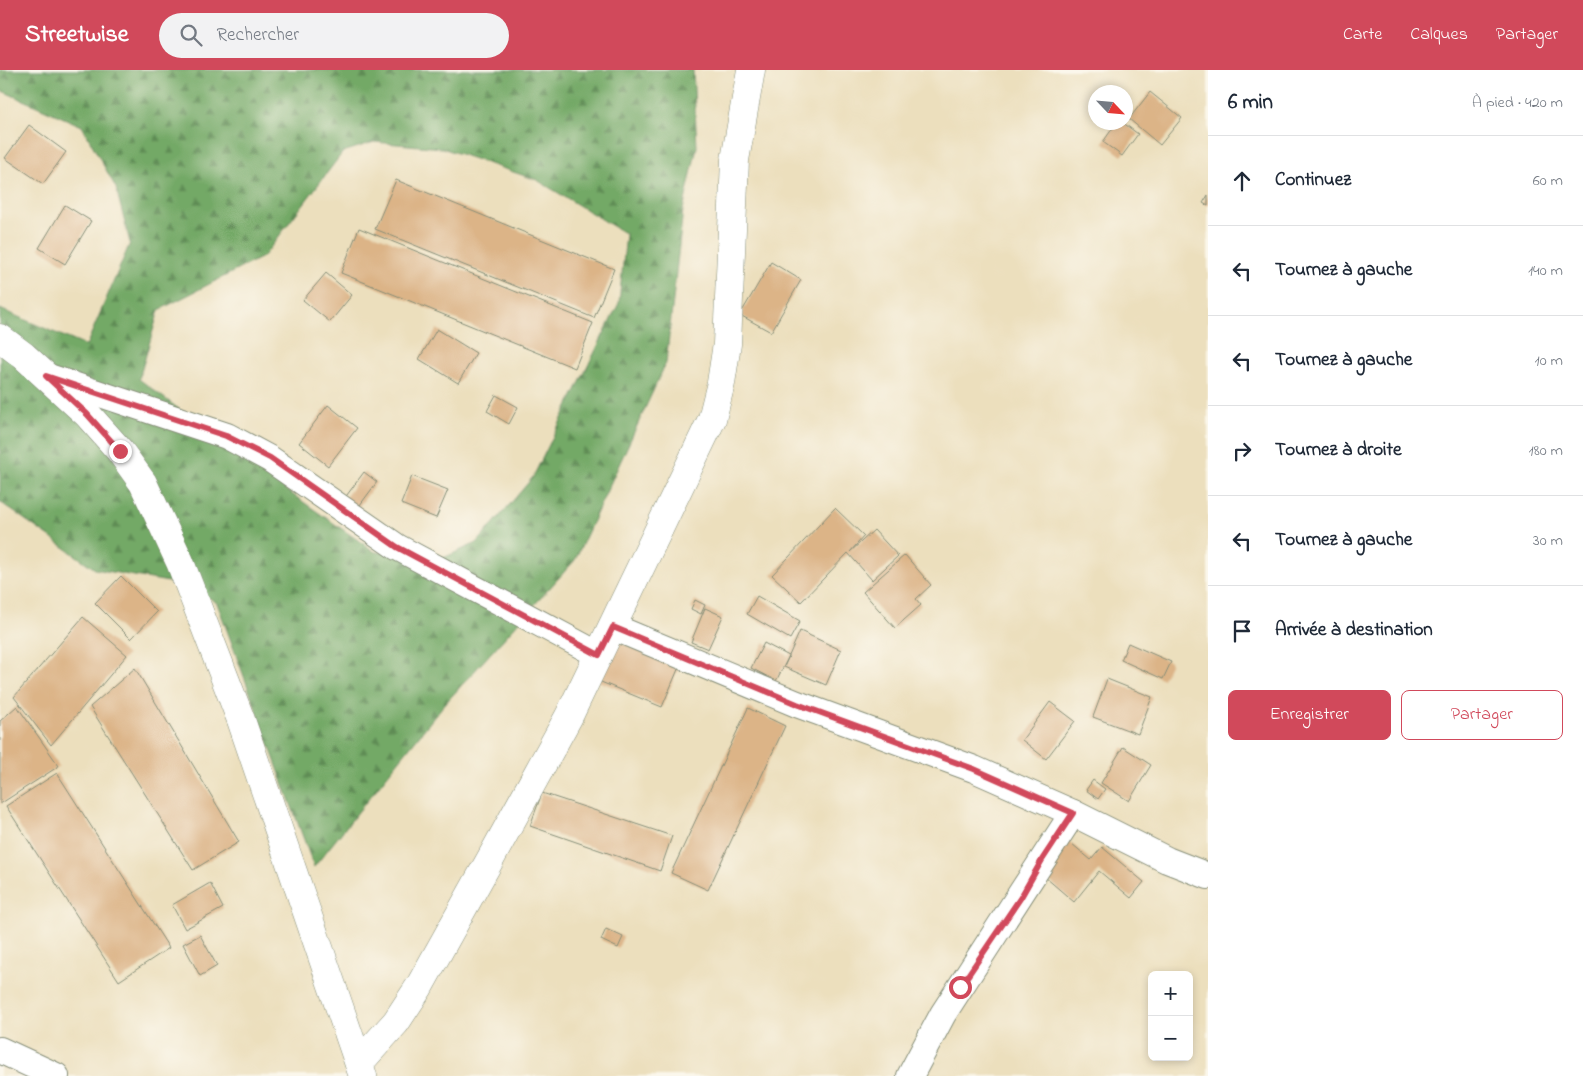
<!DOCTYPE html>
<html lang="fr">
<meta charset="utf-8">
<style>
body{margin:0;font-family:"Indie Flower",sans-serif;background:#f2f2f3;color:#1f2937}
.controls{position:absolute;right:15px;bottom:15px;display:grid;overflow:hidden;border-radius:8px;box-shadow:0 2px 8px #0003}
.controls button{width:45px;height:45px;display:grid;place-items:center;padding:0;border:0;border-bottom:1px solid #e0e1e3;background:#fff;color:#1f2937;font:25px sans-serif}
.compass{position:absolute;left:1088px;top:15px;width:45px;height:45px;border-radius:50%;background:#fff;box-shadow:0 2px 8px #0003;rotate:116deg}
.stop{position:absolute;width:15px;height:15px;margin:-11px;border:4px solid #d1495b;border-radius:50%;background:#fff}
.stop.end{background:#d1495b;border-color:#fff;box-shadow:0 1px 5px #0008}
.list{margin:0;padding:0;list-style:none}
h2{display:flex;justify-content:space-between;align-items:center;height:65px;margin:0;padding:0 20px;font-size:21px}
h2 small{font-size:16px;font-weight:400;color:#747a83}
.list li{display:grid;grid-template-columns:32px 1fr auto;gap:15px;align-items:center;box-sizing:border-box;height:90px;padding:0 20px;border-top:1px solid #e0e1e3}
.list b{display:block;font-size:19px;white-space:nowrap}
.list em{font-size:16px;font-style:normal;color:#747a83}
.actions{display:flex;gap:10px;padding:15px 20px}
.actions a{flex:1;padding:11px 0;border:1px solid #d1495b;border-radius:8px;text-align:center;font-size:18px;color:#d1495b}
.actions .main{background:#d1495b;color:#fff}
.icon{flex:none;width:28px;height:28px;fill:none;stroke:currentColor;stroke-width:2;stroke-linecap:round;stroke-linejoin:round}
.map{position:relative;flex:none;width:1208px;height:1006px;overflow:hidden}
header{display:flex;align-items:center;gap:30px;box-sizing:border-box;height:70px;padding:0 25px;background:#d1495b;color:#fff}
header strong{font-size:24px}
nav{display:flex;gap:28px;margin-inline-start:auto;font-size:18px}
.search{width:350px;height:45px;background:#f2f2f3;display:flex;align-items:center;gap:12px;box-sizing:border-box;padding:0 18px;border-radius:28px;color:#747a83;font-size:19px}
main{display:flex}
aside{flex:1;background:#fff}
.map>svg:first-child{display:block}
</style>
<header>
<strong>Streetwise</strong>
<div class="search"><svg class="icon" aria-label="search" viewBox="0 0 24 24"><circle cx="10" cy="10" r="6"/><path d="M15 15l6 6"/></svg>Rechercher</div>
<nav><a>Carte</a><a>Calques</a><a>Partager</a></nav>
</header>
<main>
<div class="map">
<svg width="1208" height="1006" viewBox="0 0 1208 1006">
<defs>
<pattern id="forest-firs" width="22" height="20" patternUnits="userSpaceOnUse" patternTransform="scale(1.25)"><rect width="22" height="20" fill="#73a966"/><path d="M5 1l3.5 6h-7zM16 11l3.5 6h-7z" fill="#5e8b55"/></pattern>
</defs>
<rect width="100%" height="100%" fill="#fbf7ec"/>
<filter id="ink" filterUnits="userSpaceOnUse"><feTurbulence type="fractalNoise" baseFrequency=".02" numOctaves="2"/><feDisplacementMap in="SourceGraphic" scale="10" xChannelSelector="R" yChannelSelector="G"/><feConvolveMatrix kernelMatrix="1 2 1 2 8 2 1 2 1" color-interpolation-filters="sRGB"/></filter>
<filter id="wash" filterUnits="userSpaceOnUse"><feTurbulence type="fractalNoise" baseFrequency=".0096" numOctaves="4" result="noise"/><feDisplacementMap in="SourceGraphic" scale="20" xChannelSelector="R" yChannelSelector="G"/><feGaussianBlur stdDeviation="1.12" result="paint"/><feColorMatrix in="noise" values="0 0 0 0 0 0 0 0 0 0 0 0 0 0 0 0 0 1.4 0 .05"/><feComposite in="paint" operator="in"/></filter>
<g filter="url(#wash)">
<rect width="100%" height="100%" fill="#ecdfbd"/>
<path fill="url(#forest-firs)" stroke="#49734d" fill-rule="evenodd" d="M0,0H693L697,77L683,140L666,293L575,490L442,637L314,797L217,533L191,516L95,499L0,432V239L86,276L130,173L116,118L82,56L0,20ZM374,72L442,78L537,110L626,164L619,233L533,407L477,473L443,488L375,482L289,422L139,309L159,240L264,186L343,82Z"/>
<g id="blocks">
<g fill="#dcb487">
<polygon points="1150,22 1182,48 1160,75 1129,49"/>
<polygon points="1117,52 1122,52 1138,64 1122,86 1103,72"/>
<polygon points="29,55 66,82 43,114 5,88"/>
<polygon points="396,110 614,199 594,248 375,159"/>
<polygon points="1208,125 1208,136 1203,133"/>
<polygon points="65,135 91,151 65,194 39,178"/>
<polygon points="359,158 593,253 575,298 341,203"/>
<polygon points="771,192 801,210 771,262 740,245"/>
<polygon points="326,203 352,225 330,252 303,230"/>
<polygon points="437,259 476,283 458,313 419,289"/>
<polygon points="496,325 518,337 509,354 487,341"/>
<polygon points="328,335 357,358 328,396 299,373"/>
<polygon points="364,402 377,412 357,439 344,429"/>
<polygon points="412,406 448,420 436,448 401,434"/>
<polygon points="835,438 864,466 850,482 874,460 898,486 872,510 848,483 801,532 772,505"/>
<polygon points="905,485 931,515 916,529 921,535 895,558 863,522"/>
<polygon points="121,506 157,542 131,569 95,533"/>
<polygon points="757,526 800,551 790,569 747,544"/>
<polygon points="695,530 705,535 701,544 691,539"/>
<polygon points="705,538 723,546 708,579 691,572"/>
<polygon points="83,547 127,585 51,675 14,627"/>
<polygon points="800,561 841,580 826,615 784,597"/>
<polygon points="613,569 679,597 662,637 596,610"/>
<polygon points="764,573 789,586 776,611 751,598"/>
<polygon points="1128,573 1171,592 1163,609 1121,590"/>
<polygon points="135,598 239,772 193,800 90,637"/>
<polygon points="1107,609 1152,627 1138,664 1093,647"/>
<polygon points="1050,632 1075,651 1046,689 1022,670"/>
<polygon points="17,636 59,696 0,734 0,651"/>
<polygon points="748,638 785,656 708,820 671,803"/>
<polygon points="1123,677 1151,695 1129,731 1101,713"/>
<polygon points="57,703 169,878 119,911 6,736"/>
<polygon points="1093,710 1105,719 1098,729 1086,720"/>
<polygon points="542,723 672,766 660,801 530,756"/>
<polygon points="1065,768 1091,790 1102,777 1144,812 1131,828 1099,801 1074,832 1038,801"/>
<polygon points="210,813 223,838 185,859 172,835"/>
<polygon points="606,859 623,867 618,878 601,870"/>
<polygon points="200,865 217,896 200,906 183,874"/>
</g>
</g>
</g>
<g filter="url(#ink)">
<use href="#blocks" fill-opacity="0" stroke="#868e78" stroke-width="1"/>
<g fill="none" stroke-linecap="round" stroke-linejoin="round">
<defs>
<g id="minor">
<polyline points="46,306 227,366 270,389 397,477 599,585"/>
<polyline points="613,557 797,634 974,699 1073,743 1167,790 1208,806"/>
<polyline points="0,980 56,1006"/>
<polyline points="910,1006 943,944 1073,743"/>
</g>
<g id="tertiary">
<polyline points="0,268 24,286 87,344 120,381 143,413 180,492 241,650 363,1006"/>
<polyline points="359,993 396,952 419,917 491,788 569,646 712,349 721,313 727,274 735,90 751,0"/>
</g>
</defs>
<use href="#minor" stroke="#868e78" stroke-width="28"/>
<use href="#tertiary" stroke="#868e78" stroke-width="29"/>
<use href="#minor" stroke="#fff" stroke-width="26"/>
<use href="#tertiary" stroke="#fff" stroke-width="28"/>
</g>
</g>
<g fill="none" stroke-linecap="round" stroke-linejoin="round" filter="url(#ink)">
<polyline stroke="#d1495b" stroke-width="6" points="120,381 87,344 46,306 226,366 270,388 397,477 599,585 613,557 797,634 974,699 1073,743 1042,790 1021,827 960,917"/>
</g>
</svg>
<div class="controls">
<button>+</button>
<button>−</button>
</div>
<svg class="compass" viewBox="-18 -18 36 36"><path d="M0-13l5 13h-10z" fill="#e53935"/><path d="M0 13l5-13h-10z" fill="#747a83"/></svg>
<div class="stop" style="left:960px;top:917px"></div>
<div class="stop end" style="left:120px;top:381px"></div>
</div>
<aside>
<h2>6 min<small>À pied · 420 m</small></h2>
<ul class="list">
<li><svg class="icon" aria-label="ahead" viewBox="0 0 24 24"><path d="M12 20V5M6 11l6-6 6 6"/></svg><div><b>Continuez</b></div><em>60 m</em></li>
<li><svg class="icon" aria-label="left" viewBox="0 0 24 24"><path d="M17 20v-9H6M10 6l-5 5 5 5"/></svg><div><b>Tournez à gauche</b></div><em>140 m</em></li>
<li><svg class="icon" aria-label="left" viewBox="0 0 24 24"><path d="M17 20v-9H6M10 6l-5 5 5 5"/></svg><div><b>Tournez à gauche</b></div><em>10 m</em></li>
<li><svg class="icon" aria-label="right" viewBox="0 0 24 24"><path d="M7 20v-9h11M14 6l5 5-5 5"/></svg><div><b>Tournez à droite</b></div><em>180 m</em></li>
<li><svg class="icon" aria-label="left" viewBox="0 0 24 24"><path d="M17 20v-9H6M10 6l-5 5 5 5"/></svg><div><b>Tournez à gauche</b></div><em>30 m</em></li>
<li><svg class="icon" aria-label="arrive" viewBox="0 0 24 24"><path d="M6 21V4h12l-3 4 3 4H6"/></svg><div><b>Arrivée à destination</b></div></li>
</ul>
<div class="actions"><a class="main">Enregistrer</a><a>Partager</a></div>
</aside>
</main>
